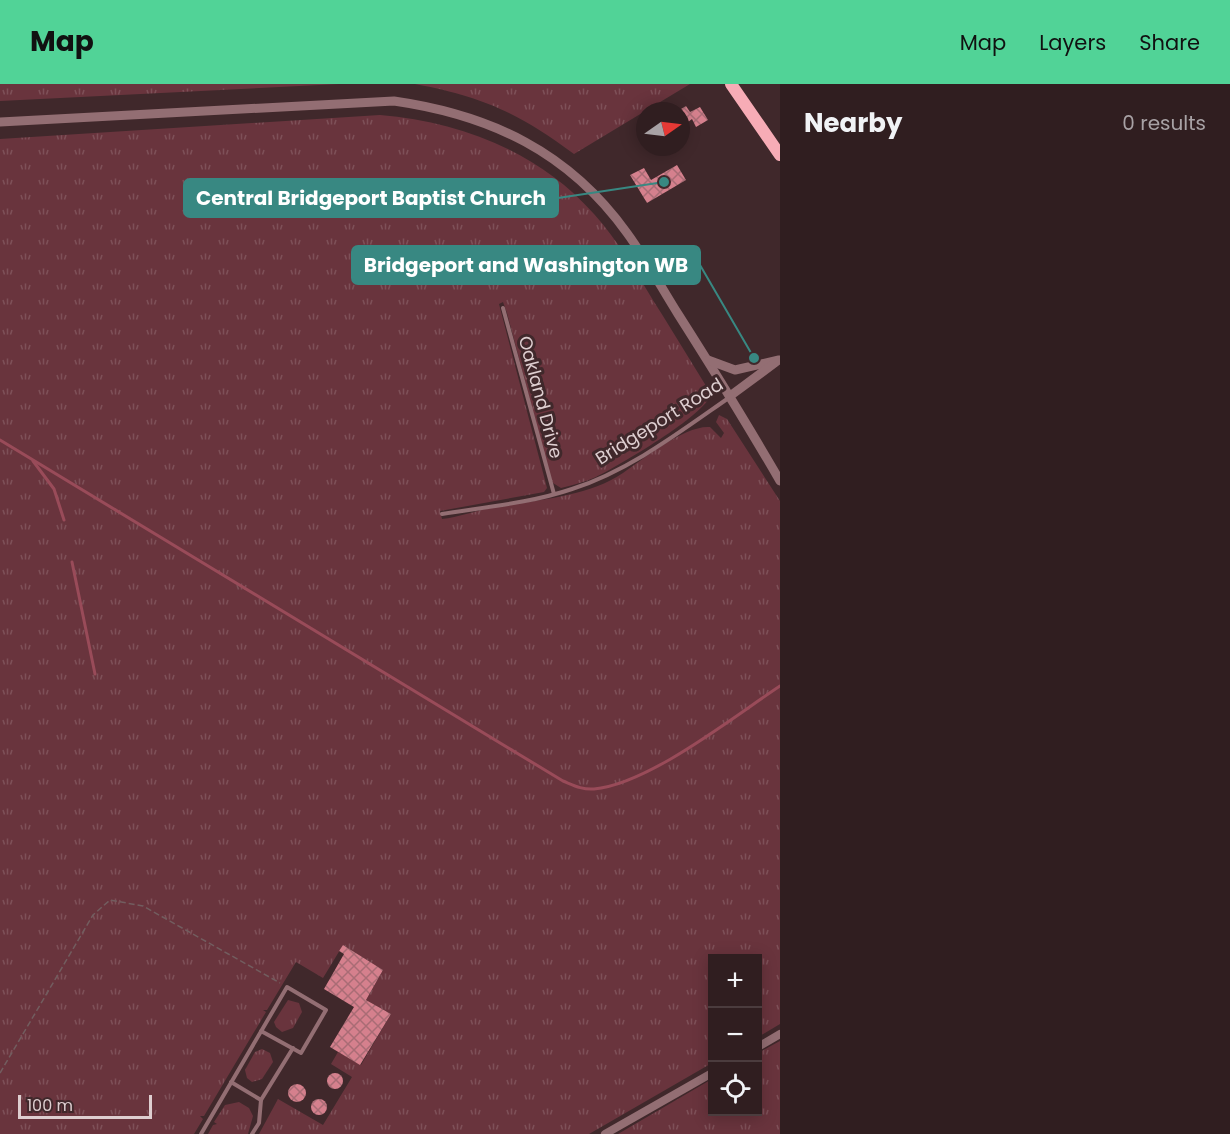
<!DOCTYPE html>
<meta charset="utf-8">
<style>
body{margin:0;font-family:Poppins,sans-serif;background:#382729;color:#f1f3f6}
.controls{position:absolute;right:18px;bottom:18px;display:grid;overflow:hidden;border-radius:0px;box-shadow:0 3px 15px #0003}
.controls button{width:54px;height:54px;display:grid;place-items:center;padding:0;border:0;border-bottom:2px solid #4b3c3e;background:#301e20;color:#f1f3f6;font:30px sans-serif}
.compass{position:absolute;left:636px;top:18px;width:54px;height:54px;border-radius:50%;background:#301e20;box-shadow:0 3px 15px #0003;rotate:76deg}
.scale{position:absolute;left:18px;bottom:15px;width:134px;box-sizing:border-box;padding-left:6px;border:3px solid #deced0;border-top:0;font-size:16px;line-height:21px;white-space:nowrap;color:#deced0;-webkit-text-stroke:4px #40282b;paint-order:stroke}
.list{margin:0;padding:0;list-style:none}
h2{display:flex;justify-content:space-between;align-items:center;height:78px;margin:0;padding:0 24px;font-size:26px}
h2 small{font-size:20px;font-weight:400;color:#a8a2a5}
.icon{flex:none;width:33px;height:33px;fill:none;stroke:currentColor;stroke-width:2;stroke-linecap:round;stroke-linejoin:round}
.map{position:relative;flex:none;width:780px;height:1050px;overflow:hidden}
header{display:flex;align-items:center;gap:36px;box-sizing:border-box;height:84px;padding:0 30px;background:#51d397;color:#111}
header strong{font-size:28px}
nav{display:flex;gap:33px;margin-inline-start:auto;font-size:21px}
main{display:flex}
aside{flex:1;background:#301e20}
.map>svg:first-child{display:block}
</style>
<header>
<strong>Map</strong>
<nav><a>Map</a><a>Layers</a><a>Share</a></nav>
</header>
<main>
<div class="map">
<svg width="780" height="1050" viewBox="0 0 780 1050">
<defs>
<pattern id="grass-tufts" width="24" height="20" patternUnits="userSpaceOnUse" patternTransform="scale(1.5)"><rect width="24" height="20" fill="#69343d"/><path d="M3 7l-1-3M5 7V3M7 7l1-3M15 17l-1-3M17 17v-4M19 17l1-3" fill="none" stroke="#7e5058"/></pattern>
<pattern id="building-cross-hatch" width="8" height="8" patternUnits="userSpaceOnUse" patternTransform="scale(1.5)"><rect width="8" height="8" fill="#d5808d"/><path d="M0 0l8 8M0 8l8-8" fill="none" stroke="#a96c75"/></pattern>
</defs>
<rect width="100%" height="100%" fill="#40282b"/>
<g fill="url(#grass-tufts)">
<polygon points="0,0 339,0 0,17"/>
<path d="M415,0H690L574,70C518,29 484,13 415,0Z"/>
<path d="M380,31C462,38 539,68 594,130C622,161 641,198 663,232C679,258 695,284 711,310C706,331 618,382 596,393C585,398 573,401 561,404L553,399L550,392L507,229L503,218L499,220L547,404L544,408L440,427L442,435C460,433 478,426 495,423C536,416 588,413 623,389C643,375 685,341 710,343L721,354L724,349L716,338L719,331L727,335L780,417V940L758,953V874H712V979L589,1050H259L278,1015L323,1041L352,993L331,980L338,968L361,981L391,930L366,916L383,886L343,861L323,894L296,878L267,926H263L266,928L204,1032H200L203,1035L194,1050H0V55Z"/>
<polygon points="288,916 299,919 302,928 293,944 282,948 276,943 274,938"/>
<polygon points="780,957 780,1050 618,1050 712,995 712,1028 758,1028 758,969"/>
<polygon points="262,965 270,969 273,978 262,995 252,998 247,994 245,986 255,968"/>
<polygon points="239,1018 249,1024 253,1032 248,1050 208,1050 213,1041 217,1040 214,1038 225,1021"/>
</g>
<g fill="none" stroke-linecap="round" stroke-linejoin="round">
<g stroke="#994b59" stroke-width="3">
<path d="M0,356L563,697C573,701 582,706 594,705C649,700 733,633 780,602"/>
<polyline points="33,377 54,405 64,436"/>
<polyline points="72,478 95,590"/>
</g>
</g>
<g fill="url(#building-cross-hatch)">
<polygon points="686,22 690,28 700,23 708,36 696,43 692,35 688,38 681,25"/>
<polygon points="677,81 686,96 647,119 630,91 644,84 651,96"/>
<polygon points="343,861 383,886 366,916 391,930 360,981 330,963 354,923 324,905 344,870 339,867"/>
<circle cx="335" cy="997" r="8"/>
<circle cx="297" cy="1009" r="9"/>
<circle cx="319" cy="1023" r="8"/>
</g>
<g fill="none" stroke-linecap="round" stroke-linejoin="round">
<polyline stroke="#725d5f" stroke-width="1.5" stroke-dasharray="6 3" stroke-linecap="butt" points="0,989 93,831 110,816 143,822 280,899"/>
<g stroke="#936e73" stroke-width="4">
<polyline points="503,224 554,410"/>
<path d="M442,430C485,423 531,419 572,405C629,387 681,347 730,313"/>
<polyline points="231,998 261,1016"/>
<polyline points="201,1050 287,903 326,926 301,969 261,947"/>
<polyline points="252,1050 259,1039 261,1016 293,964"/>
</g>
<g stroke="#936e73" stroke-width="8">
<polyline points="758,963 780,950"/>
<polyline points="605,1050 712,989"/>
</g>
<g stroke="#936e73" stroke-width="9">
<path d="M0,38L394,17C491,31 569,68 627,149C646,175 661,203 678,230C713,285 747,340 780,397"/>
<polyline points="708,276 735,286 779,276"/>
<polyline points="730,312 776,278"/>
</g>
<polyline stroke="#f7acb6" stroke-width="12" points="731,0 780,71"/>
</g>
<g text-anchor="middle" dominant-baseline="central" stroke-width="6" stroke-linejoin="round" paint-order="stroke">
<g font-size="18" fill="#deced0" stroke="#40282b">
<text transform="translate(541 313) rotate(75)">Oakland Drive</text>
<text transform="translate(659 337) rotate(-32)">Bridgeport Road</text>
</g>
</g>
<path fill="none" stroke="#388882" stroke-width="2" d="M664 98L558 114M754 274L700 181"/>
<g fill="#388882" stroke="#40282b" stroke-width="2">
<circle cx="664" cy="98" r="6"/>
<circle cx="754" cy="274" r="6"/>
</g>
<g fill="#388882" stroke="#388882" stroke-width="2">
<rect x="184" y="95" width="374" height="38" rx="6"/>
<rect x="352" y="162" width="348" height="38" rx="6"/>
</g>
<g font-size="20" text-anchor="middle" font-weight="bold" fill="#fff">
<text x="371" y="121">Central Bridgeport Baptist Church</text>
<text x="526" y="188">Bridgeport and Washington WB</text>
</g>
</svg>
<div class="controls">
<button>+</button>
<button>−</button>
<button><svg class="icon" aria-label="locate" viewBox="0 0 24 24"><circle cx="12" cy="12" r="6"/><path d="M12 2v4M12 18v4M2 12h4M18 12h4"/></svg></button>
</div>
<svg class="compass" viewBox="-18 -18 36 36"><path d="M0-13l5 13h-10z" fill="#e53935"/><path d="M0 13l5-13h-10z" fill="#a8a2a5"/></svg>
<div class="scale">100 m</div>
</div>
<aside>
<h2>Nearby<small>0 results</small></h2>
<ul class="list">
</ul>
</aside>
</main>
